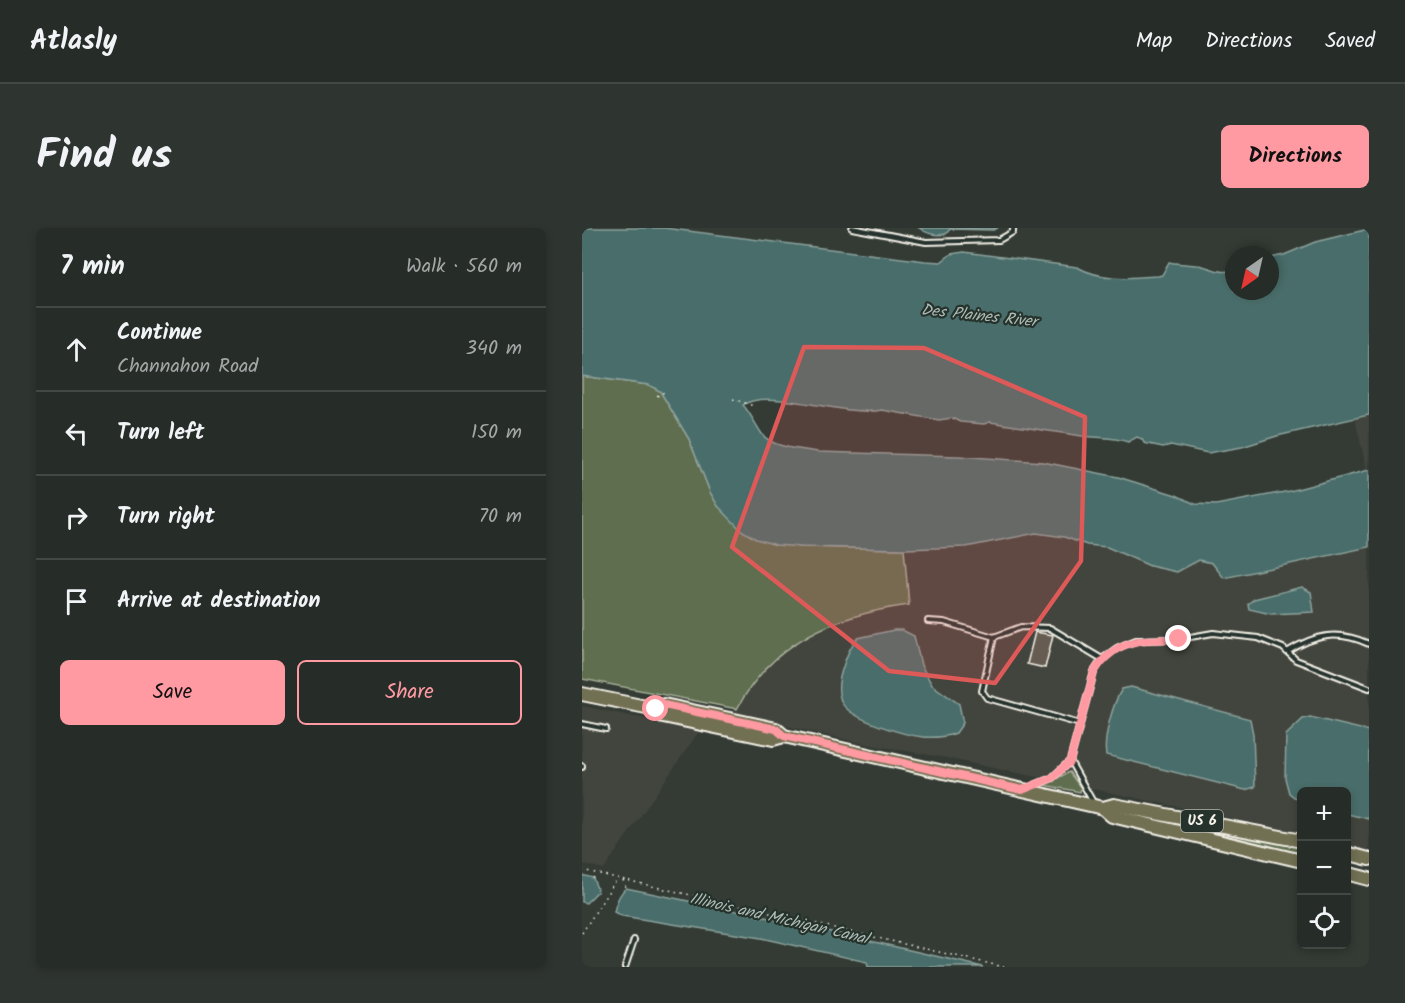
<!DOCTYPE html>
<meta charset="utf-8">
<style>
body{margin:0;font-family:Kalam,sans-serif;background:#2e342f;color:#f1f3f6}
.controls{position:absolute;right:18px;bottom:18px;display:grid;overflow:hidden;border-radius:9px;box-shadow:0 3px 9px #0003}
.controls button{width:54px;height:54px;display:grid;place-items:center;padding:0;border:0;border-bottom:2px solid #424844;background:#262c27;color:#f1f3f6;font:30px sans-serif}
.compass{position:absolute;left:643px;top:18px;width:54px;height:54px;border-radius:50%;background:#262c27;box-shadow:0 3px 9px #0003;rotate:214deg}
.stop{position:absolute;width:18px;height:18px;margin:-14px;border:4px solid #ff9aa2;border-radius:50%;background:#fff}
.stop.end{background:#ff9aa2;border-color:#fff;box-shadow:0 2px 6px #0008}
.list{margin:0;padding:0;list-style:none}
h2{display:flex;justify-content:space-between;align-items:center;height:78px;margin:0;padding:0 24px;font-size:26px}
h2 small{font-size:20px;font-weight:400;color:#a4a7a7}
.list li{display:grid;grid-template-columns:39px 1fr auto;gap:18px;align-items:center;box-sizing:border-box;height:84px;padding:0 24px;border-top:2px solid #424844}
.list b{display:block;font-size:22px;white-space:nowrap}
.list p{margin:0;font-size:20px;white-space:nowrap;color:#a4a7a7}
.list em{font-size:20px;font-style:normal;color:#a4a7a7}
.actions{display:flex;gap:12px;padding:18px 24px}
.actions a{flex:1;padding:14px 0;border:2px solid #ff9aa2;border-radius:9px;text-align:center;font-size:21px;color:#ff9aa2}
.actions .main{background:#ff9aa2;color:#111}
.icon{flex:none;width:33px;height:33px;fill:none;stroke:currentColor;stroke-width:2;stroke-linecap:round;stroke-linejoin:round}
.map{position:relative;flex:none;width:787px;height:739px;overflow:hidden;border-radius:9px}
header{display:flex;align-items:center;gap:36px;box-sizing:border-box;height:84px;padding:0 30px;background:#262c27;border-bottom:2px solid #424844}
header strong{font-size:28px}
nav{display:flex;gap:33px;margin-inline-start:auto;font-size:21px}
.intro{display:flex;align-items:center;justify-content:space-between;box-sizing:border-box;height:144px;padding:0 36px}
h1{margin:0;font-size:42px}
.button{padding:15px 27px;border-radius:9px;background:#ff9aa2;color:#111;font-size:21px;font-weight:700}
main{display:flex;gap:36px;padding:0 36px}
aside{flex:1;background:#262c27;border-radius:9px;box-shadow:0 3px 9px #0003}
.map>svg:first-child{display:block}
</style>
<header>
<strong>Atlasly</strong>
<nav><a>Map</a><a>Directions</a><a>Saved</a></nav>
</header>
<div class="intro"><h1>Find us</h1><a class="button">Directions</a></div>
<main>
<aside>
<h2>7 min<small>Walk · 560 m</small></h2>
<ul class="list">
<li><svg class="icon" aria-label="ahead" viewBox="0 0 24 24"><path d="M12 20V5M6 11l6-6 6 6"/></svg><div><b>Continue</b><p>Channahon Road</p></div><em>340 m</em></li>
<li><svg class="icon" aria-label="left" viewBox="0 0 24 24"><path d="M17 20v-9H6M10 6l-5 5 5 5"/></svg><div><b>Turn left</b></div><em>150 m</em></li>
<li><svg class="icon" aria-label="right" viewBox="0 0 24 24"><path d="M7 20v-9h11M14 6l5 5-5 5"/></svg><div><b>Turn right</b></div><em>70 m</em></li>
<li><svg class="icon" aria-label="arrive" viewBox="0 0 24 24"><path d="M6 21V4h12l-3 4 3 4H6"/></svg><div><b>Arrive at destination</b></div></li>
</ul>
<div class="actions"><a class="main">Save</a><a>Share</a></div>
</aside>
<div class="map">
<svg width="787" height="739" viewBox="0 0 787 739">
<rect width="100%" height="100%" fill="#333b34"/>
<filter id="ink" filterUnits="userSpaceOnUse"><feTurbulence type="fractalNoise" baseFrequency=".0167" numOctaves="2"/><feDisplacementMap in="SourceGraphic" scale="12" xChannelSelector="R" yChannelSelector="G"/><feConvolveMatrix kernelMatrix="1 2 1 2 8 2 1 2 1" color-interpolation-filters="sRGB"/></filter>
<g filter="url(#ink)">
<g fill="#42453d">
<polygon points="787,187 787,242 785,243 773,191"/>
<polygon points="454,305 482,309 505,317 525,319 568,338 595,344 616,332 630,335 643,350 787,319 787,623 765,617 764,564 720,564 719,605 359,529 283,516 152,486 166,459 178,446 203,421 219,411 236,402 278,386 327,377 322,321 384,319"/>
<polygon points="0,478 118,502 22,641 0,636"/>
</g>
<g fill="#5f6e50" stroke="#aab09c" stroke-width="1.5">
<path d="M0,148L67,157L78,163L107,211L128,264L136,278L218,319L322,321L327,377C253,387 191,413 155,481L0,451Z"/>
<polygon points="487,544 499,560 498,564 462,557"/>
<polygon points="603,595 719,619 719,626 603,599"/>
</g>
<g fill="#486d6b" stroke="#8da29d" stroke-width="1.5">
<path d="M0,0H82L343,33L359,34L369,26L382,24L495,39C521,53 548,50 576,48L580,47L587,34C596,36 606,36 615,37C628,38 640,49 652,40V63H688V30L702,27L733,14L787,1V187L695,208L660,219L626,225L589,217L581,219L562,215L560,211L555,209L546,214C531,209 516,210 500,208C469,203 438,199 408,194L402,196L378,194L370,190L357,192L300,182C267,190 186,159 161,177C169,186 173,196 180,206C190,220 219,221 235,224L376,228L461,234L536,249L594,267L613,276L634,277L708,263L787,242V319L642,350L630,335L617,332L595,344L568,338L525,319L505,317L482,309L454,305L384,319L322,321L218,319L194,317L174,311L159,302L136,278L128,264L107,211L78,163L67,157L0,148Z"/>
<path d="M337,0H416L411,2L368,1L364,6C353,8 346,6 337,0Z"/>
<polygon points="720,359 729,364 732,384 689,386 667,381 666,376 672,371"/>
<path d="M312,402H320L332,408L339,437L350,457L377,476L381,495L374,505C363,509 352,510 341,509C323,507 269,492 260,475C254,462 257,451 261,439C264,429 268,417 276,410Z"/>
<path d="M549,459L668,491L671,506L673,559L663,562L524,527C521,510 531,475 540,461Z"/>
<polygon points="728,489 787,503 787,591 765,586 764,564 720,564 719,574 707,565 703,550 704,507 721,491"/>
<polygon points="0,647 11,650 16,663 4,675 0,674"/>
<path d="M44,660L197,692L401,739H286L285,734L179,710L40,688L32,684C33,676 38,665 44,660Z"/>
</g>
<polygon fill="#665b51" stroke="#f4f1e8" stroke-width="1.5" points="453,404 471,407 463,440 445,436"/>
<g fill="none" stroke-linecap="round" stroke-linejoin="round">
<defs>
<g id="service">
<polyline points="270,0 344,14 417,12 431,4 431,0"/>
<polyline points="346,393 362,394 412,409 439,399 468,400 520,431"/>
<polyline points="412,409 400,463 405,470 498,496"/>
<path d="M705,424C734,406 756,402 787,416"/>
<polyline points="0,496 24,501"/>
<polyline points="488,533 512,444 520,431 535,420 554,412 597,411 631,405 676,410 701,420 714,432 787,460"/>
<polyline points="0,538 0,539"/>
<polyline points="448,559 470,550 488,533 512,576"/>
<polyline points="43,739 52,712"/>
</g>
<g id="primary">
<polyline points="0,466 74,481 82,477 194,501 202,508 521,580 530,588 720,633"/>
<polyline points="74,481 81,488 191,511 202,508"/>
<polyline points="521,580 532,577 720,613"/>
<polyline points="764,625 787,631"/>
<polyline points="764,645 787,651"/>
</g>
</defs>
<use href="#service" stroke="#f4f1e8" stroke-width="8"/>
<use href="#primary" stroke="#f4f1e8" stroke-width="16"/>
<g stroke="#f4f1e8" stroke-width="1.5" stroke-dasharray="1.5 4.5" stroke-linecap="butt">
<polyline points="75,168 84,163"/>
<polyline points="151,171 172,178"/>
<polyline points="0,642 422,739"/>
<polyline points="11,650 15,646"/>
<polyline points="41,652 44,660"/>
<polyline points="0,705 35,650"/>
</g>
<use href="#service" stroke="#26332d" stroke-width="4"/>
<use href="#primary" stroke="#716f52" stroke-width="12"/>
</g>
</g>
<g fill="none" stroke-linecap="round" stroke-linejoin="round" filter="url(#ink)">
<path stroke="#ff9aa2" stroke-width="8" d="M74,481L82,477L194,501L202,508L440,562L470,550L488,533L512,444C535,409 560,412 597,411"/>
</g>
<path fill="#de5a58" fill-opacity="0.2" stroke="#de5a58" stroke-width="4.5" stroke-linejoin="round" d="M222,119L342,120L503,189L499,333L413,455L307,443L150,319Z"/>
<g text-anchor="middle" dominant-baseline="central" stroke-width="4.5" stroke-linejoin="round" paint-order="stroke">
<rect fill="#26332d" stroke="#b6b8b0" stroke-width="1.5" x="599" y="582" width="42" height="22" rx="4.5"/>
<g font-size="14" font-weight="bold" fill="#f4f1e8">
<text x="620" y="593">US 6</text>
</g>
<g font-size="16" font-style="italic" fill="#afbcb6" stroke="#26332d">
<text transform="translate(397 88) rotate(6)">Des Plaines River</text>
<text transform="translate(197 691) rotate(13)">Illinois and Michigan Canal</text>
</g>
</g>
</svg>
<div class="controls">
<button>+</button>
<button>−</button>
<button><svg class="icon" aria-label="locate" viewBox="0 0 24 24"><circle cx="12" cy="12" r="6"/><path d="M12 2v4M12 18v4M2 12h4M18 12h4"/></svg></button>
</div>
<svg class="compass" viewBox="-18 -18 36 36"><path d="M0-13l5 13h-10z" fill="#e53935"/><path d="M0 13l5-13h-10z" fill="#a4a7a7"/></svg>
<div class="stop" style="left:74px;top:481px"></div>
<div class="stop end" style="left:597px;top:411px"></div>
</div>
</main>
